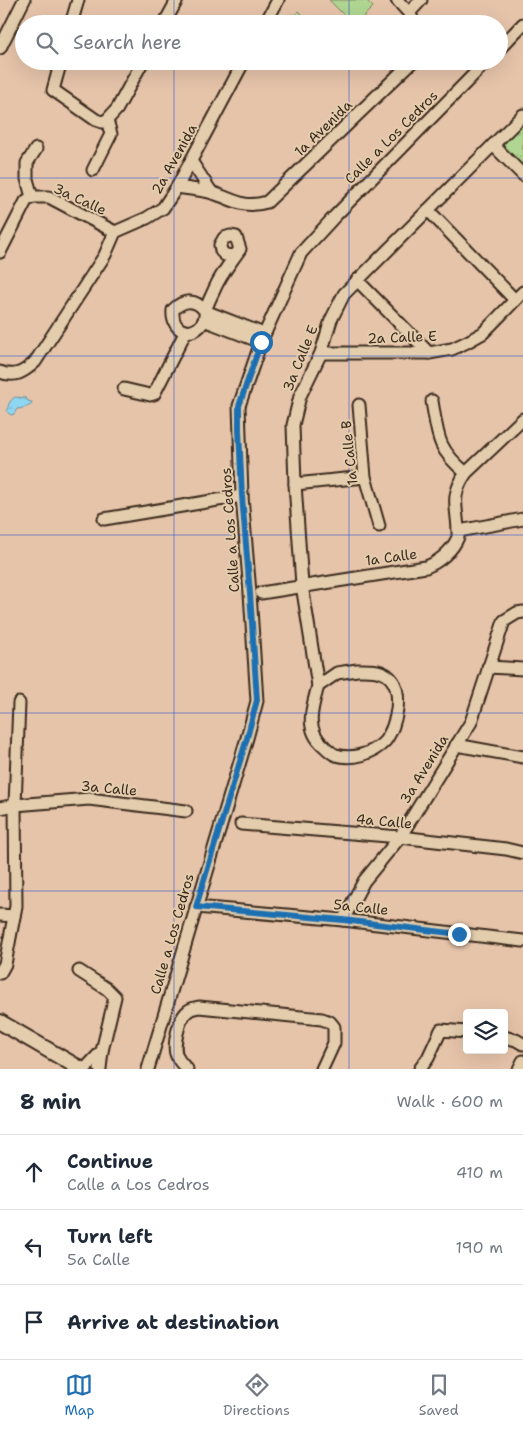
<!DOCTYPE html>
<meta charset="utf-8">
<style>
body{margin:0;font-family:"Shantell Sans",sans-serif;background:#f6f6f7;color:#1f2937}
.controls{position:absolute;right:15px;bottom:15px;display:grid;overflow:hidden;border-radius:5px;box-shadow:0 5px 20px #0002}
.controls button{width:45px;height:45px;display:grid;place-items:center;padding:0;border:0;border-bottom:1px solid #e0e1e3;background:#fff;color:#1f2937;font:25px sans-serif}
.stop{position:absolute;width:15px;height:15px;margin:-11px;border:4px solid #1f6fb2;border-radius:50%;background:#fff}
.stop.end{background:#1f6fb2;border-color:#fff;box-shadow:0 1px 5px #0008}
.list{margin:0;padding:0;list-style:none}
h2{display:flex;justify-content:space-between;align-items:center;height:65px;margin:0;padding:0 20px;font-size:21px}
h2 small{font-size:16px;font-weight:400;color:#747a83}
.list li{display:grid;grid-template-columns:32px 1fr auto;gap:15px;align-items:center;box-sizing:border-box;height:75px;padding:0 20px;border-top:1px solid #e0e1e3}
.list b{display:block;font-size:19px;white-space:nowrap}
.list p{margin:0;font-size:16px;white-space:nowrap;color:#747a83}
.list em{font-size:16px;font-style:normal;color:#747a83}
.icon{flex:none;width:28px;height:28px;fill:none;stroke:currentColor;stroke-width:2;stroke-linecap:round;stroke-linejoin:round}
.map{position:relative;flex:none;width:523px;height:1069px;overflow:hidden}
.search{position:absolute;background:#fff;box-shadow:0 5px 20px #0002;left:15px;right:15px;top:15px;height:55px;display:flex;align-items:center;gap:12px;box-sizing:border-box;padding:0 18px;border-radius:28px;color:#747a83;font-size:19px}
.sheet{height:290px;background:#fff}
nav{display:flex;justify-content:space-around;align-items:center;box-sizing:border-box;height:70px;border-top:1px solid #e0e1e3;background:#fff;font-size:14px;color:#747a83}
nav a{display:grid;justify-items:center;gap:2px}
nav .on{color:#1f6fb2}
.map>svg:first-child{display:block}
</style>
<div class="map">
<svg width="523" height="1069" viewBox="0 0 523 1069">
<defs>
<pattern id="park-tufts" width="24" height="20" patternUnits="userSpaceOnUse" patternTransform="scale(1.25)"><rect width="24" height="20" fill="#b0d692"/><path d="M3 7l-1-3M5 7V3M7 7l1-3M15 17l-1-3M17 17v-4M19 17l1-3" fill="none" stroke="#98b87d"/></pattern>
<pattern id="water-ripples" width="26" height="14" patternUnits="userSpaceOnUse" patternTransform="scale(1.25)"><rect width="26" height="14" fill="#8fd6f0"/><path d="M2 4q2-2 4 0t4 0M15 11q2-2 4 0t4 0" fill="none" stroke="#7cb8cd"/></pattern>
</defs>
<rect width="100%" height="100%" fill="#e6c4aa"/>
<filter id="ink" filterUnits="userSpaceOnUse"><feTurbulence type="fractalNoise" baseFrequency=".02" numOctaves="2"/><feDisplacementMap in="SourceGraphic" scale="10" xChannelSelector="R" yChannelSelector="G"/><feConvolveMatrix kernelMatrix="1 2 1 2 8 2 1 2 1" color-interpolation-filters="sRGB"/></filter>
<g filter="url(#ink)">
<polygon fill="url(#park-tufts)" stroke="#768058" points="523,123 523,166 500,144"/>
<g fill="#b0d692" stroke="#768058">
<polygon points="329,0 366,0 373,7 356,24 353,24"/>
<polygon points="299,11 312,24 288,24 285,21 292,14 294,16"/>
</g>
<path fill="url(#water-ripples)" stroke="#6d919c" d="M15,397L26,398L28,401L32,402L31,405L24,408L17,409L14,414L11,415L7,412C8,405 9,401 15,397Z"/>
<g fill="none" stroke-linecap="round" stroke-linejoin="round">
<defs>
<g id="minor">
<polyline points="397,0 409,13 415,24"/>
<polyline points="409,13 421,0"/>
<polyline points="71,24 78,0"/>
<polyline points="164,24 177,0"/>
<polyline points="265,24 278,0"/>
<polyline points="0,48 24,0"/>
<polyline points="499,49 523,24"/>
<polyline points="61,61 53,90 96,120 102,122 107,120"/>
<polyline points="107,120 117,109 143,61"/>
<polyline points="493,145 523,175"/>
<polyline points="191,161 212,193"/>
<polyline points="93,170 111,134 107,120"/>
<path d="M177,187C189,189 202,190 213,193C235,200 243,209 267,202L413,61"/>
<polyline points="32,197 49,197 115,232"/>
<polyline points="32,197 27,179 27,163 36,149"/>
<polyline points="428,210 515,300"/>
<polyline points="0,252 26,201 32,197"/>
<path d="M235,256L225,255L221,251L220,245L224,238L230,236L236,237L240,249C231,262 221,274 215,288C212,295 208,302 206,309C205,313 205,318 204,321C193,339 171,333 173,310C184,299 196,299 205,311L264,334"/>
<polyline points="357,280 429,353"/>
<polyline points="204,320 261,342"/>
<polyline points="321,353 429,353 452,349 467,342 483,333 523,292"/>
<path d="M0,372C15,378 24,372 35,362L105,255L115,232L147,218L163,208L177,187L244,61"/>
<polyline points="124,389 150,395 154,394 186,331"/>
<path d="M432,401C438,437 437,449 466,473"/>
<polyline points="359,405 365,477 379,526"/>
<polyline points="295,484 365,477"/>
<polyline points="104,519 242,496"/>
<polyline points="459,531 523,519"/>
<path d="M261,593L426,567C439,562 453,550 458,537C459,509 448,499 466,473L523,419"/>
<polyline points="488,667 523,669"/>
<path d="M357,670C367,670 378,669 387,675C405,688 397,726 385,741C373,754 352,760 336,755C332,754 327,749 324,746C304,729 312,708 318,686L337,673Z"/>
<polyline points="318,686 302,585 295,484 293,425 300,396 321,353 331,320 344,294 523,115"/>
<polyline points="456,745 523,757"/>
<polyline points="0,808 15,805 89,799 186,811"/>
<polyline points="241,824 400,837 506,849 523,853"/>
<polyline points="196,907 343,920 523,941"/>
<polyline points="0,915 14,916"/>
<polyline points="343,920 364,881 400,837 471,722 504,621 517,613 523,612"/>
<polyline points="79,971 107,989 115,997 102,1051 100,1069"/>
<polyline points="0,973 5,964 16,906 15,805 19,703"/>
<polyline points="504,1037 516,1040 523,1044"/>
<polyline points="85,1069 102,1051"/>
<polyline points="148,1069 247,738 257,701 250,593 242,496 239,406 261,342 301,253 335,216 487,61"/>
<path d="M187,1069C183,1065 179,1062 177,1056C172,1047 179,1017 188,1011C191,1008 195,1008 199,1007L322,1019L330,1022L334,1027V1043L322,1069"/>
<polyline points="420,1069 428,1058 441,1030 467,1032"/>
<polyline points="519,1069 523,1061"/>
</g>
<polyline id="tertiary" points="0,1022 81,1069"/>
</defs>
<use href="#minor" stroke="#3b2a1e" stroke-width="15"/>
<use href="#tertiary" stroke="#3b2a1e" stroke-width="18"/>
<use href="#minor" stroke="#e4cdad" stroke-width="11"/>
<use href="#tertiary" stroke="#e4cdad" stroke-width="14"/>
</g>
</g>
<g fill="none" stroke-linecap="round" stroke-linejoin="round" filter="url(#ink)">
<polyline stroke="#1f6fb2" stroke-width="6" points="261,342 239,406 239,430 242,496 250,593 257,700 247,738 196,907 343,920 459,934"/>
</g>
<path fill="none" stroke="#1d4ed8" stroke-width="1" stroke-opacity="0.55" d="M174,0V24M349,0V24M174,61V1069M349,61V1069M0,178H523M0,356H523M0,535H523M0,713H523M0,891H523"/>
<g text-anchor="middle" dominant-baseline="central" stroke-width="4" stroke-linejoin="round" paint-order="stroke">
<g font-size="14" fill="#3b2a1e" stroke="#e4cdad">
<text transform="translate(323 128) rotate(-44)">1a Avenida</text>
<text transform="translate(391 137) rotate(-45)">Calle a Los Cedros</text>
<text transform="translate(174 159) rotate(-61)">2a Avenida</text>
<text transform="translate(80 199) rotate(25)">3a Calle</text>
<text transform="translate(402 337) rotate(-2)">2a Calle E</text>
<text transform="translate(300 358) rotate(-68)">3a Calle E</text>
<text transform="translate(349 453) rotate(-96)">1a Calle B</text>
<text transform="translate(230 530) rotate(-94)">Calle a Los Cedros</text>
<text transform="translate(391 557) rotate(-8)">1a Calle</text>
<text transform="translate(424 769) rotate(-58)">3a Avenida</text>
<text transform="translate(109 788) rotate(5)">3a Calle</text>
<text transform="translate(384 821) rotate(5)">4a Calle</text>
<text transform="translate(361 907) rotate(6)">5a Calle</text>
<text transform="translate(172 934) rotate(-74)">Calle a Los Cedros</text>
</g>
</g>
</svg>
<div class="controls">
<button><svg class="icon" aria-label="layers" viewBox="0 0 24 24"><path d="M12 4l9 5-9 5-9-5zM3 14l9 5 9-5"/></svg></button>
</div>
<div class="stop" style="left:261px;top:342px"></div>
<div class="stop end" style="left:459px;top:934px"></div>
<div class="search"><svg class="icon" aria-label="search" viewBox="0 0 24 24"><circle cx="10" cy="10" r="6"/><path d="M15 15l6 6"/></svg>Search here</div>
</div>
<section class="sheet">
<h2>8 min<small>Walk · 600 m</small></h2>
<ul class="list">
<li><svg class="icon" aria-label="ahead" viewBox="0 0 24 24"><path d="M12 20V5M6 11l6-6 6 6"/></svg><div><b>Continue</b><p>Calle a Los Cedros</p></div><em>410 m</em></li>
<li><svg class="icon" aria-label="left" viewBox="0 0 24 24"><path d="M17 20v-9H6M10 6l-5 5 5 5"/></svg><div><b>Turn left</b><p>5a Calle</p></div><em>190 m</em></li>
<li><svg class="icon" aria-label="arrive" viewBox="0 0 24 24"><path d="M6 21V4h12l-3 4 3 4H6"/></svg><div><b>Arrive at destination</b></div></li>
</ul>
</section>
<nav>
<a class="on"><svg class="icon" aria-label="map" viewBox="0 0 24 24"><path d="M3 6l6-2 6 2 6-2v14l-6 2-6-2-6 2zM9 4v14M15 6v14"/></svg>Map</a>
<a><svg class="icon" aria-label="directions" viewBox="0 0 24 24"><path d="M12 3l9 9-9 9-9-9zM9 14v-3h6M13 9l2 2-2 2"/></svg>Directions</a>
<a><svg class="icon" aria-label="saved" viewBox="0 0 24 24"><path d="M7 4h10v16l-5-4-5 4z"/></svg>Saved</a>
</nav>
